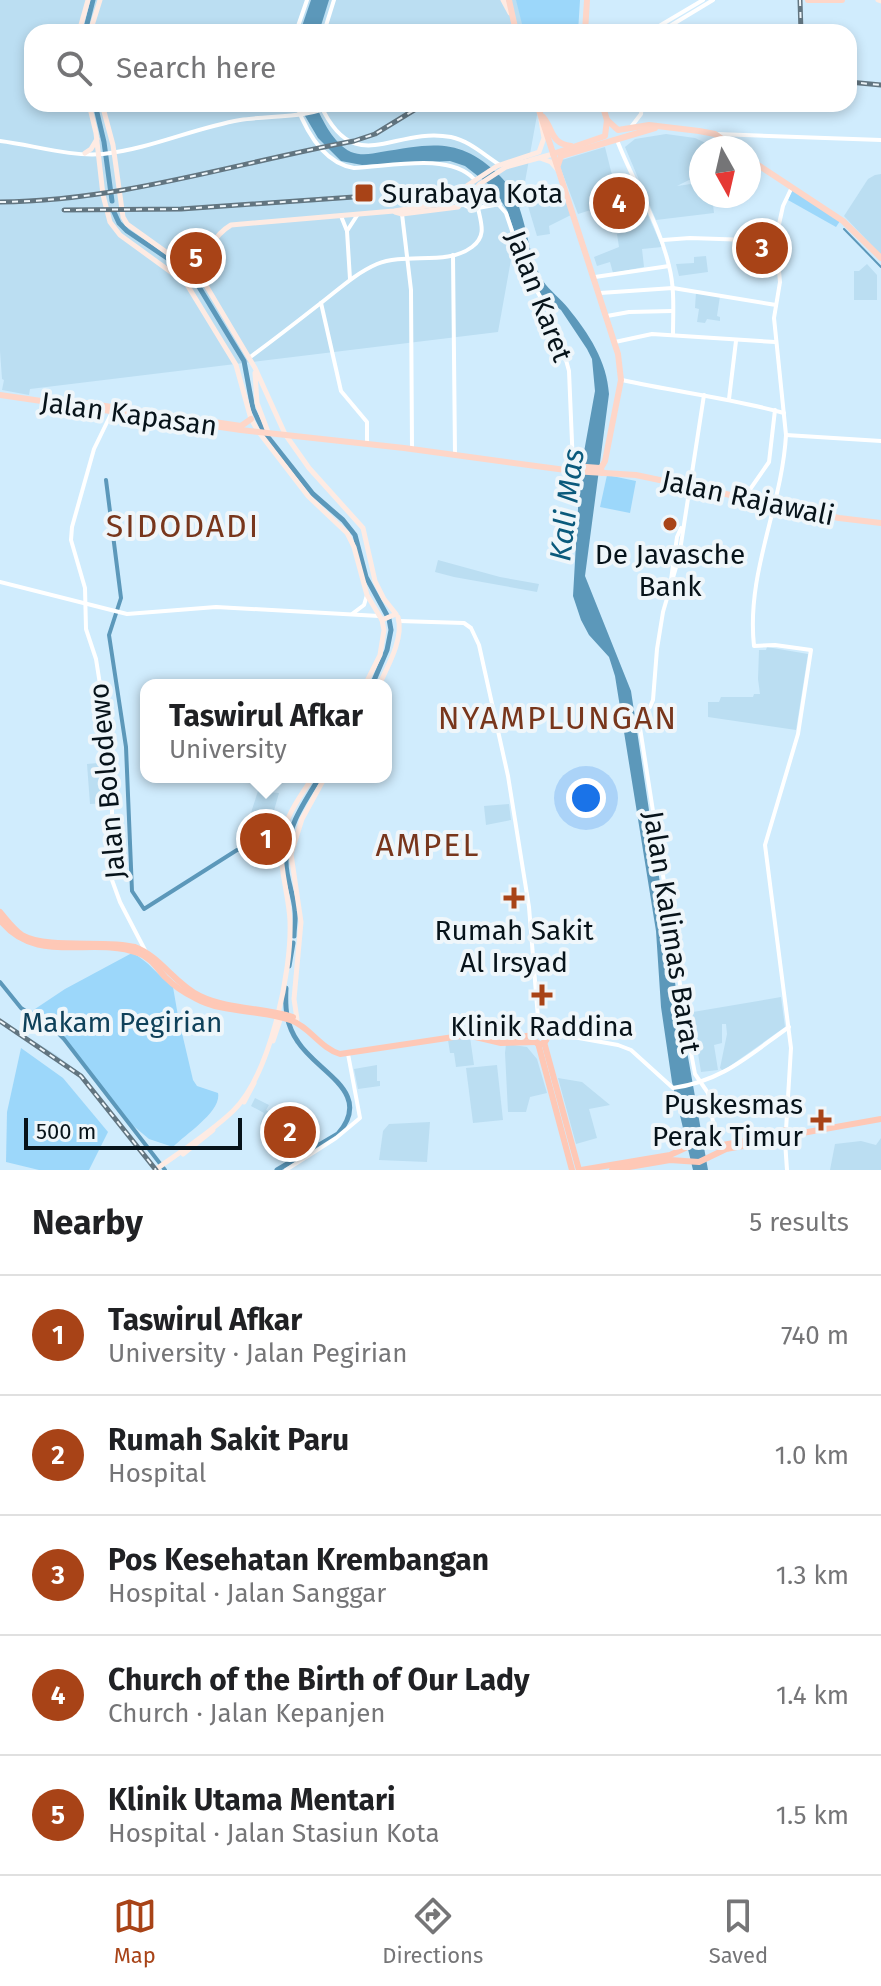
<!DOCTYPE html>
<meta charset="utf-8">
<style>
body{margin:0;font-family:"Fira Sans",sans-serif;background:#f6f6f6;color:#202124}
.compass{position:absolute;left:689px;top:136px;width:72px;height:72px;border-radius:50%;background:#fff;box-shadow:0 4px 12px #0003;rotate:172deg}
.scale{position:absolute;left:24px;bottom:20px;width:218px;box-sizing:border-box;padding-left:8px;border:4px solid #07131a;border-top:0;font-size:22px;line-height:28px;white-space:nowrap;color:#07131a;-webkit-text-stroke:6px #eff6fa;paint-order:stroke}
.you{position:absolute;left:586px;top:798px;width:28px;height:28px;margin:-20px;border:6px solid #fff;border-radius:50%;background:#1a73e8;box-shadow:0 0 0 12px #1a73e833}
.badge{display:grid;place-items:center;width:52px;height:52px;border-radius:50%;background:#a84317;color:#fff;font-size:26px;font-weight:700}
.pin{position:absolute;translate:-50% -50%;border:4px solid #fff;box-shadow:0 2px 8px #0006}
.popup{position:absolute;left:140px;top:679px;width:252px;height:104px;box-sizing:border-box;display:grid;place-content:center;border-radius:16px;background:#fff;filter:drop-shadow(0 2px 6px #0005);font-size:26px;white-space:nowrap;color:#757577}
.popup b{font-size:30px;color:#202124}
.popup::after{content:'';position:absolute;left:50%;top:100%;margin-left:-16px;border:16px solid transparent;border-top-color:#fff}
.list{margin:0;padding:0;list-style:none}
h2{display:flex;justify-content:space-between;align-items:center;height:104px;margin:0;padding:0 32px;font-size:34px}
h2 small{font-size:26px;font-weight:400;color:#757577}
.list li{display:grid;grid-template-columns:52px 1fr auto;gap:24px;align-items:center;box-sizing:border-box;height:120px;padding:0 32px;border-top:2px solid #e0e0e0}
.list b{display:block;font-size:30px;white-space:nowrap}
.list p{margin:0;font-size:26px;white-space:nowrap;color:#757577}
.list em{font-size:26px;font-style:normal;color:#757577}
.icon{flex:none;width:44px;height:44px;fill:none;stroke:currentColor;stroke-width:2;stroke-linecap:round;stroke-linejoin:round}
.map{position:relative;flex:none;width:881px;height:1170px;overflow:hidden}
.search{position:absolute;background:#fff;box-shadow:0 4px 12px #0003;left:24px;right:24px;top:24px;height:88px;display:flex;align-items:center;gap:20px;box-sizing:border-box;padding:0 28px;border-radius:24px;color:#757577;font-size:30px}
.sheet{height:704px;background:#fff}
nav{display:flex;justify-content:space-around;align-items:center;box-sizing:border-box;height:112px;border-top:2px solid #e0e0e0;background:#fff;font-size:22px;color:#757577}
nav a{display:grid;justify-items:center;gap:4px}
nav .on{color:#a84317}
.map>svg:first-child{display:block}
</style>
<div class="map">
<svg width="881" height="1170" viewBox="0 0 881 1170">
<rect width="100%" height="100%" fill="#d0ecfd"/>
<g fill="#bbdef2">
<polygon points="0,0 557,0 552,32 32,32 32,104 539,104 498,332 30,389 29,395 2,390 4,380 2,379 0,351"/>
<polygon points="666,134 695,138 710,145 708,148 701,148 701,182 689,180 677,186 698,183 701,185 701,196 712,196 714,213 656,220 625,147 635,139"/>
<polygon points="605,147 614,183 591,191 597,208 578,214 559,164 562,160"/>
<polygon points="881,174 881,255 844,216 868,179 875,175"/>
<polygon points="561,187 573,214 549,226 550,234 537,236 525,196"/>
<polygon points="644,206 662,247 642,249 644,267 613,273 610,262 597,266 594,257 619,247 617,234 625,232 620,214"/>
<polygon points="706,256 708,272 679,276 676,264 694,263 694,257"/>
<polygon points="867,264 877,275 877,300 854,300 854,271 859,271"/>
<polygon points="696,292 720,296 717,316 720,317 720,321 707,319 705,323 697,322 699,309 695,308"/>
<polygon points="438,560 500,577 539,584 537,592 454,577 435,572"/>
<polygon points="767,647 808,654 796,730 708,717 708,702 719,702 721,697 753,697 754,694 760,694 758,679 759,650 766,650"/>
<polygon points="108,762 109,803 90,804 87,764"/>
<polygon points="258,791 279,793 273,814 264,812 260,825 248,822"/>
<polygon points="509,804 511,820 486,825 484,806"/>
<polygon points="781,997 785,1027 723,1071 720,1068 727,1034 726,1024 722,1024 722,1043 714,1045 718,1070 701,1072 697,1047 692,1047 687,1013"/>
<polygon points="0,1020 55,1054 84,1076 155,1166 152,1168 82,1078 54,1057 0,1023"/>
<polygon points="470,1037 474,1065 456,1067 454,1053 450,1053 448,1040"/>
<polygon points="506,1044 527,1047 537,1059 547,1093 530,1097 526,1112 508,1112 505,1053"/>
<polygon points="377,1065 377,1081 380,1081 380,1086 358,1089 354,1069"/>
<polygon points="497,1065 503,1120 473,1123 466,1068"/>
<polygon points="558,1078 582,1082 610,1105 589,1109 597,1138 576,1144"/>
<polygon points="255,1098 269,1105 266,1110 274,1115 279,1109 305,1125 302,1128 311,1139 292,1154 284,1142 286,1137 260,1124 264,1113 251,1106"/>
<polygon points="430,1122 427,1162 379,1160 383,1131 389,1124"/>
<polygon points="881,1138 881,1170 830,1170 835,1144 861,1141 876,1145"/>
</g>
<g fill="#9cd7fa">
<polygon points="516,0 580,0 578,32 524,32"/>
<polygon points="792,190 840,221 836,227 788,200"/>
<polygon points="607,475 636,481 630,513 600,507"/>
<path d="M132,953C149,961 158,976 173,987L178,1016L193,1080L197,1086L218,1093C222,1111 186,1134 173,1147L149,1139L130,1123L61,1035L29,1013L65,989Z"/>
<polygon points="21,1048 63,1078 108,1132 89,1170 39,1170 6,1162 7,1112"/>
</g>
<g fill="#5c98ba">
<polygon points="311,0 329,0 319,32 300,32"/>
<path d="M298,104H315C323,121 333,143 351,152C361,156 372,154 381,152C431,144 460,136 500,176C529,205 523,247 543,281C550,291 561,299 568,308C589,334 607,361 609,394L585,576L631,691L676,989L708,1170H693L672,1082L661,1007L656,931L615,676L609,657L589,635L581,620L573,596L580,474L595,391L592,359L587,349L561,310L539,294L532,283L507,210L492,187L465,166L450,161L362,165L341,161L318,138Z"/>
</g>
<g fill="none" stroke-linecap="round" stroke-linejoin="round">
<polyline stroke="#5c98ba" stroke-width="2" points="844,229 881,267"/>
<g stroke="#5c98ba" stroke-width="4">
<polyline points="106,480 121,598 109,635 126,747 132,891 144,909 237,850 286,849"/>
<polyline points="0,982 21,1008 57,1032 64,1039 165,1170"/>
</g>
<g stroke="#5c98ba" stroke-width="5">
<polyline points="85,32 93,0"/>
<polyline points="95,104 104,142 112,201"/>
<polyline points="113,210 119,223 127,231 179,266 196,282 244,361 253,409 264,432 313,494 343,520 355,535 366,577 389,619 391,630 387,650 372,685"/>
<path d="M294,936C294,928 296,919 295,911C294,895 286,879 286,862C284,832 304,802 320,777"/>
<polyline points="289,966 293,943"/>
<path d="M277,1170L338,1134C374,1092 318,1073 298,1042C286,1025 285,1008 286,988"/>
</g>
<g stroke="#fff" stroke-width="4">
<polyline points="296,32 307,0"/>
<polyline points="324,32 334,0"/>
<polyline points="649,32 703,0"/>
<polyline points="660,32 713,0"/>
<path d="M296,104C306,131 323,163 354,168C388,167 449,152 474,179"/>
<path d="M320,104C355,180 392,126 451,137C470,141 484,155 500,165"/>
<polyline points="631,127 641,114 642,104"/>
<polyline points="717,134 881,140"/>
<path d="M617,140C633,182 659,222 669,266C675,289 673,312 673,335"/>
<path d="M0,141C33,145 70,157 103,154C150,149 194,128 240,120C272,115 307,119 336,104"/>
<polyline points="480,184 506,213 525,270 553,319 560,338 569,371 573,466"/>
<polyline points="462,204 472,209 500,204"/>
<polyline points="402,214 411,290 412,449"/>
<polyline points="341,216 347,231 350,279"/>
<polyline points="347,231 358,214"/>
<polyline points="663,240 690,238 776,241"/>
<polyline points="453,255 455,455"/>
<polyline points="595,277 669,266"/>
<polyline points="600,293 673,288 776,305"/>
<polyline points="321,303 341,391 367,422 367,444"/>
<polyline points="607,316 629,312 672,311"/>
<polyline points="615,342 652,334 775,342"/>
<path d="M249,358C272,341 294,324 317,306C337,291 354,274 377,264C406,252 447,266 472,247C487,236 481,223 478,208"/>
<path d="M622,380C676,392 730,398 784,413"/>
<polyline points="704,395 679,557 663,612 657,649 653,700 650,707 638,715 689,1042 695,1074 708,1093 717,1145"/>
<polyline points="729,399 736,341"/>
<polyline points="112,412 94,449 72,527 71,540 85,588 86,629 96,659 107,729 112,807 112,880 120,902 147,954"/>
<polyline points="786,435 881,441"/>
<polyline points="744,498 769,462 775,410"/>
<polyline points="671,580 677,537 681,528"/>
<polyline points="0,582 127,614 216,607 379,616"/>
<polyline points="352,614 364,605 367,595"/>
<polyline points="399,621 464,623 471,628 479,645 508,776 529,907 539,1030"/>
<path d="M545,1032L618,1045L631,1050L673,1088C723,1081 749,1055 789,1027"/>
<path d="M786,1130L791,1048L765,845L798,734L811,650L775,645L754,646C746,572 782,507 786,435L774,318L780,282L776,238L783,206L792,187"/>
<polyline points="785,1141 787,1170"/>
<polyline points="286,1170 336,1138 360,1118 348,1054"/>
</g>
<g stroke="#feebe3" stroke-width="5">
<polyline points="503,0 510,13"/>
<polyline points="878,0 881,1"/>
<polyline points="79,32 88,0"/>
<polyline points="90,32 100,0"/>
<polyline points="89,104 96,133 103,195 110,222 120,235 186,283 236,365 251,419 258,431 308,496 347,533 354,547 367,595 382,620 384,630 380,655 365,685"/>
<polyline points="102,104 113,145 123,217 127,224 201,277 255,368 285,434 309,468 363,528 375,581 384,599 396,614 382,620"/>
<polyline points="85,153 91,149 97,139"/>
<polyline points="540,158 551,162 558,170"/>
<polyline points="395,212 402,214 458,207 480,184 506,167 553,154"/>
<path d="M201,275C203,256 214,235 231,225L394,211L439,204L497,166L539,152L544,138L541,120"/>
<polyline points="255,373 257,403 268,432"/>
<path d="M379,685C388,666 404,638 398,617"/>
<polyline points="297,1019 294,999 301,922 291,854 302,819 325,777"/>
<polyline points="273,1041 281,1017"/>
<polyline points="244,1102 254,1083"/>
<polyline points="183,1154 213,1130"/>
<path d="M155,1170C180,1152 210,1133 233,1111C270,1075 292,972 290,921C289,895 279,868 281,842C283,820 301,795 313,777"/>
</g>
<g stroke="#fed6c8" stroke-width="6">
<polyline points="509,0 516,32"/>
<polyline points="808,0 842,0"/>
<polyline points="585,32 587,0"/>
<polyline points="537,104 618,354 621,380 605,461 601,468 602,473"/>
<path d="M543,117C554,130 550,143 571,146"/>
<polyline points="607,120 618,130 649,125 699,131 715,134 735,148"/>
<polyline points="553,154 605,136 607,120 602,104"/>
<polyline points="749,159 843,221 881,258"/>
<polyline points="558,165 561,156 655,128"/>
<polyline points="0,395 241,430 404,448 573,471 636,475 839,518 881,523"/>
<polyline points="71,401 241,426 251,419"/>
<polyline points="569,469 573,466 600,468"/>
</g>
<g stroke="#fec8b6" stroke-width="6">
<path d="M0,912C7,920 13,929 22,935C49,950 104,939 135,947C161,957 175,984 200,996C229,1010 263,1007 293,1017"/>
<path d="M0,920C36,966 91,936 138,953C150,957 157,968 165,977C173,985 184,993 195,998C224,1014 259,1009 290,1020C309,1026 320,1048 340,1054L467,1035L501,1043L536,1042"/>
<circle cx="540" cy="1037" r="7"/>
<polyline points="507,1039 533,1035"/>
<polyline points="544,1042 579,1170"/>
<polyline points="538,1043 572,1170"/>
<circle cx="786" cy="1136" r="6"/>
<polyline points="791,1135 881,1119"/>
<polyline points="581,1170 670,1155 694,1144 723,1145 780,1134"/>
<polyline points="612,1170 670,1160 699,1162 726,1149 781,1139"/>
</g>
<defs>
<g id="rail">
<polyline points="800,0 801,32"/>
<polyline points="849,82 881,85"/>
<path d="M0,202C121,201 236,163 354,141L375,134L424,104"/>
<polyline points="64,210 181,209 368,196"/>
<polyline points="0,1021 81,1076 156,1170"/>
</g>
</defs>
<use href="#rail" stroke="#627580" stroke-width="5"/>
<use href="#rail" stroke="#eff6fa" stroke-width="2" stroke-dasharray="6" stroke-linecap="butt"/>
</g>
<g fill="#a84317" stroke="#eff6fa" stroke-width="3">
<rect x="354" y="183" width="20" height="20" rx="4"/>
<circle cx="670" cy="524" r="8"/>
<path d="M510 886h8v8h8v8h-8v8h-8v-8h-8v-8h8z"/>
<path d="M538 983h8v8h8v8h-8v8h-8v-8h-8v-8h8z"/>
<path d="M817 1108h8v8h8v8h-8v8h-8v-8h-8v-8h8z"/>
</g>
<g text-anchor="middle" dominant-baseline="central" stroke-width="8" stroke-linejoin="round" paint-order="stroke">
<g font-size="28" fill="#07131a" stroke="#eff6fa">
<text x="382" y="193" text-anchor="start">Surabaya Kota</text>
<text x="670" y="554">De Javasche<tspan x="670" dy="32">Bank</tspan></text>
<text x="514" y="930">Rumah Sakit<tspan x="514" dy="32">Al Irsyad</tspan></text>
<text x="542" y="1026">Klinik Raddina</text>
<text x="803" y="1104" text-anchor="end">Puskesmas<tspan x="803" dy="32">Perak Timur</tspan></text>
</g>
<g font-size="28" fill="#07131a" stroke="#eff6fa">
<text transform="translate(539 296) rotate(69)">Jalan Karet</text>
<text transform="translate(129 414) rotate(8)">Jalan Kapasan</text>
<text transform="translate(748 498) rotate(12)">Jalan Rajawali</text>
<text transform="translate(107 781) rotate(-95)">Jalan Bolodewo</text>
<text transform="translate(672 932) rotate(81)">Jalan Kalimas Barat</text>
</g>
<g font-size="28" fill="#0f415a" stroke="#eff6fa">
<text x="122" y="1022">Makam Pegirian</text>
</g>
<g font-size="30" font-style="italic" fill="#0b5a7c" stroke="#eff6fa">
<text transform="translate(567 505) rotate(-83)">Kali Mas</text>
</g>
<g font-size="32" letter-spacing="2" fill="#78361c" stroke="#eff6fa">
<text x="183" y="526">SIDODADI</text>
<text x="558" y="718">NYAMPLUNGAN</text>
<text x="428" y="845">AMPEL</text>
</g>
</g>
</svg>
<svg class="compass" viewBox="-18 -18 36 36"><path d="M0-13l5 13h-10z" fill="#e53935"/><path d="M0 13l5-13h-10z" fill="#757577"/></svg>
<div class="scale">500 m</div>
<div class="you"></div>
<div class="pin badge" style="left:266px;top:839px">1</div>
<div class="popup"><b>Taswirul Afkar</b>University</div>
<div class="pin badge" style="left:290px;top:1132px">2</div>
<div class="pin badge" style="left:762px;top:248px">3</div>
<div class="pin badge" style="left:619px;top:203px">4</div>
<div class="pin badge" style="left:196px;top:258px">5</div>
<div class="search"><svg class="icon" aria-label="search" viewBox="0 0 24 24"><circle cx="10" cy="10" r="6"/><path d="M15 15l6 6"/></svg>Search here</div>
</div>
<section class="sheet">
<h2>Nearby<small>5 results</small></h2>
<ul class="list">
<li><span class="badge">1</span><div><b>Taswirul Afkar</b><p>University · Jalan Pegirian</p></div><em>740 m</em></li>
<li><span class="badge">2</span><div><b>Rumah Sakit Paru</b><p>Hospital</p></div><em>1.0 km</em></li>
<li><span class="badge">3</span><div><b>Pos Kesehatan Krembangan</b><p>Hospital · Jalan Sanggar</p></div><em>1.3 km</em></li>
<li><span class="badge">4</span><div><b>Church of the Birth of Our Lady</b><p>Church · Jalan Kepanjen</p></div><em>1.4 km</em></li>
<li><span class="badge">5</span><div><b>Klinik Utama Mentari</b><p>Hospital · Jalan Stasiun Kota</p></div><em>1.5 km</em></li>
</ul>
</section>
<nav>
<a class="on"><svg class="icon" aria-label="map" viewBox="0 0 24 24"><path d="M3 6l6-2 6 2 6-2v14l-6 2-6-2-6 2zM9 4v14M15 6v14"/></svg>Map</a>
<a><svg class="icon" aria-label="directions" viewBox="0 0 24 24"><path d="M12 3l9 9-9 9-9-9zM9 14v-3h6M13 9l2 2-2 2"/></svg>Directions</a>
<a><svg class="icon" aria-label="saved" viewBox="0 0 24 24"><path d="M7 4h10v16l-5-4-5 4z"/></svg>Saved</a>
</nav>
